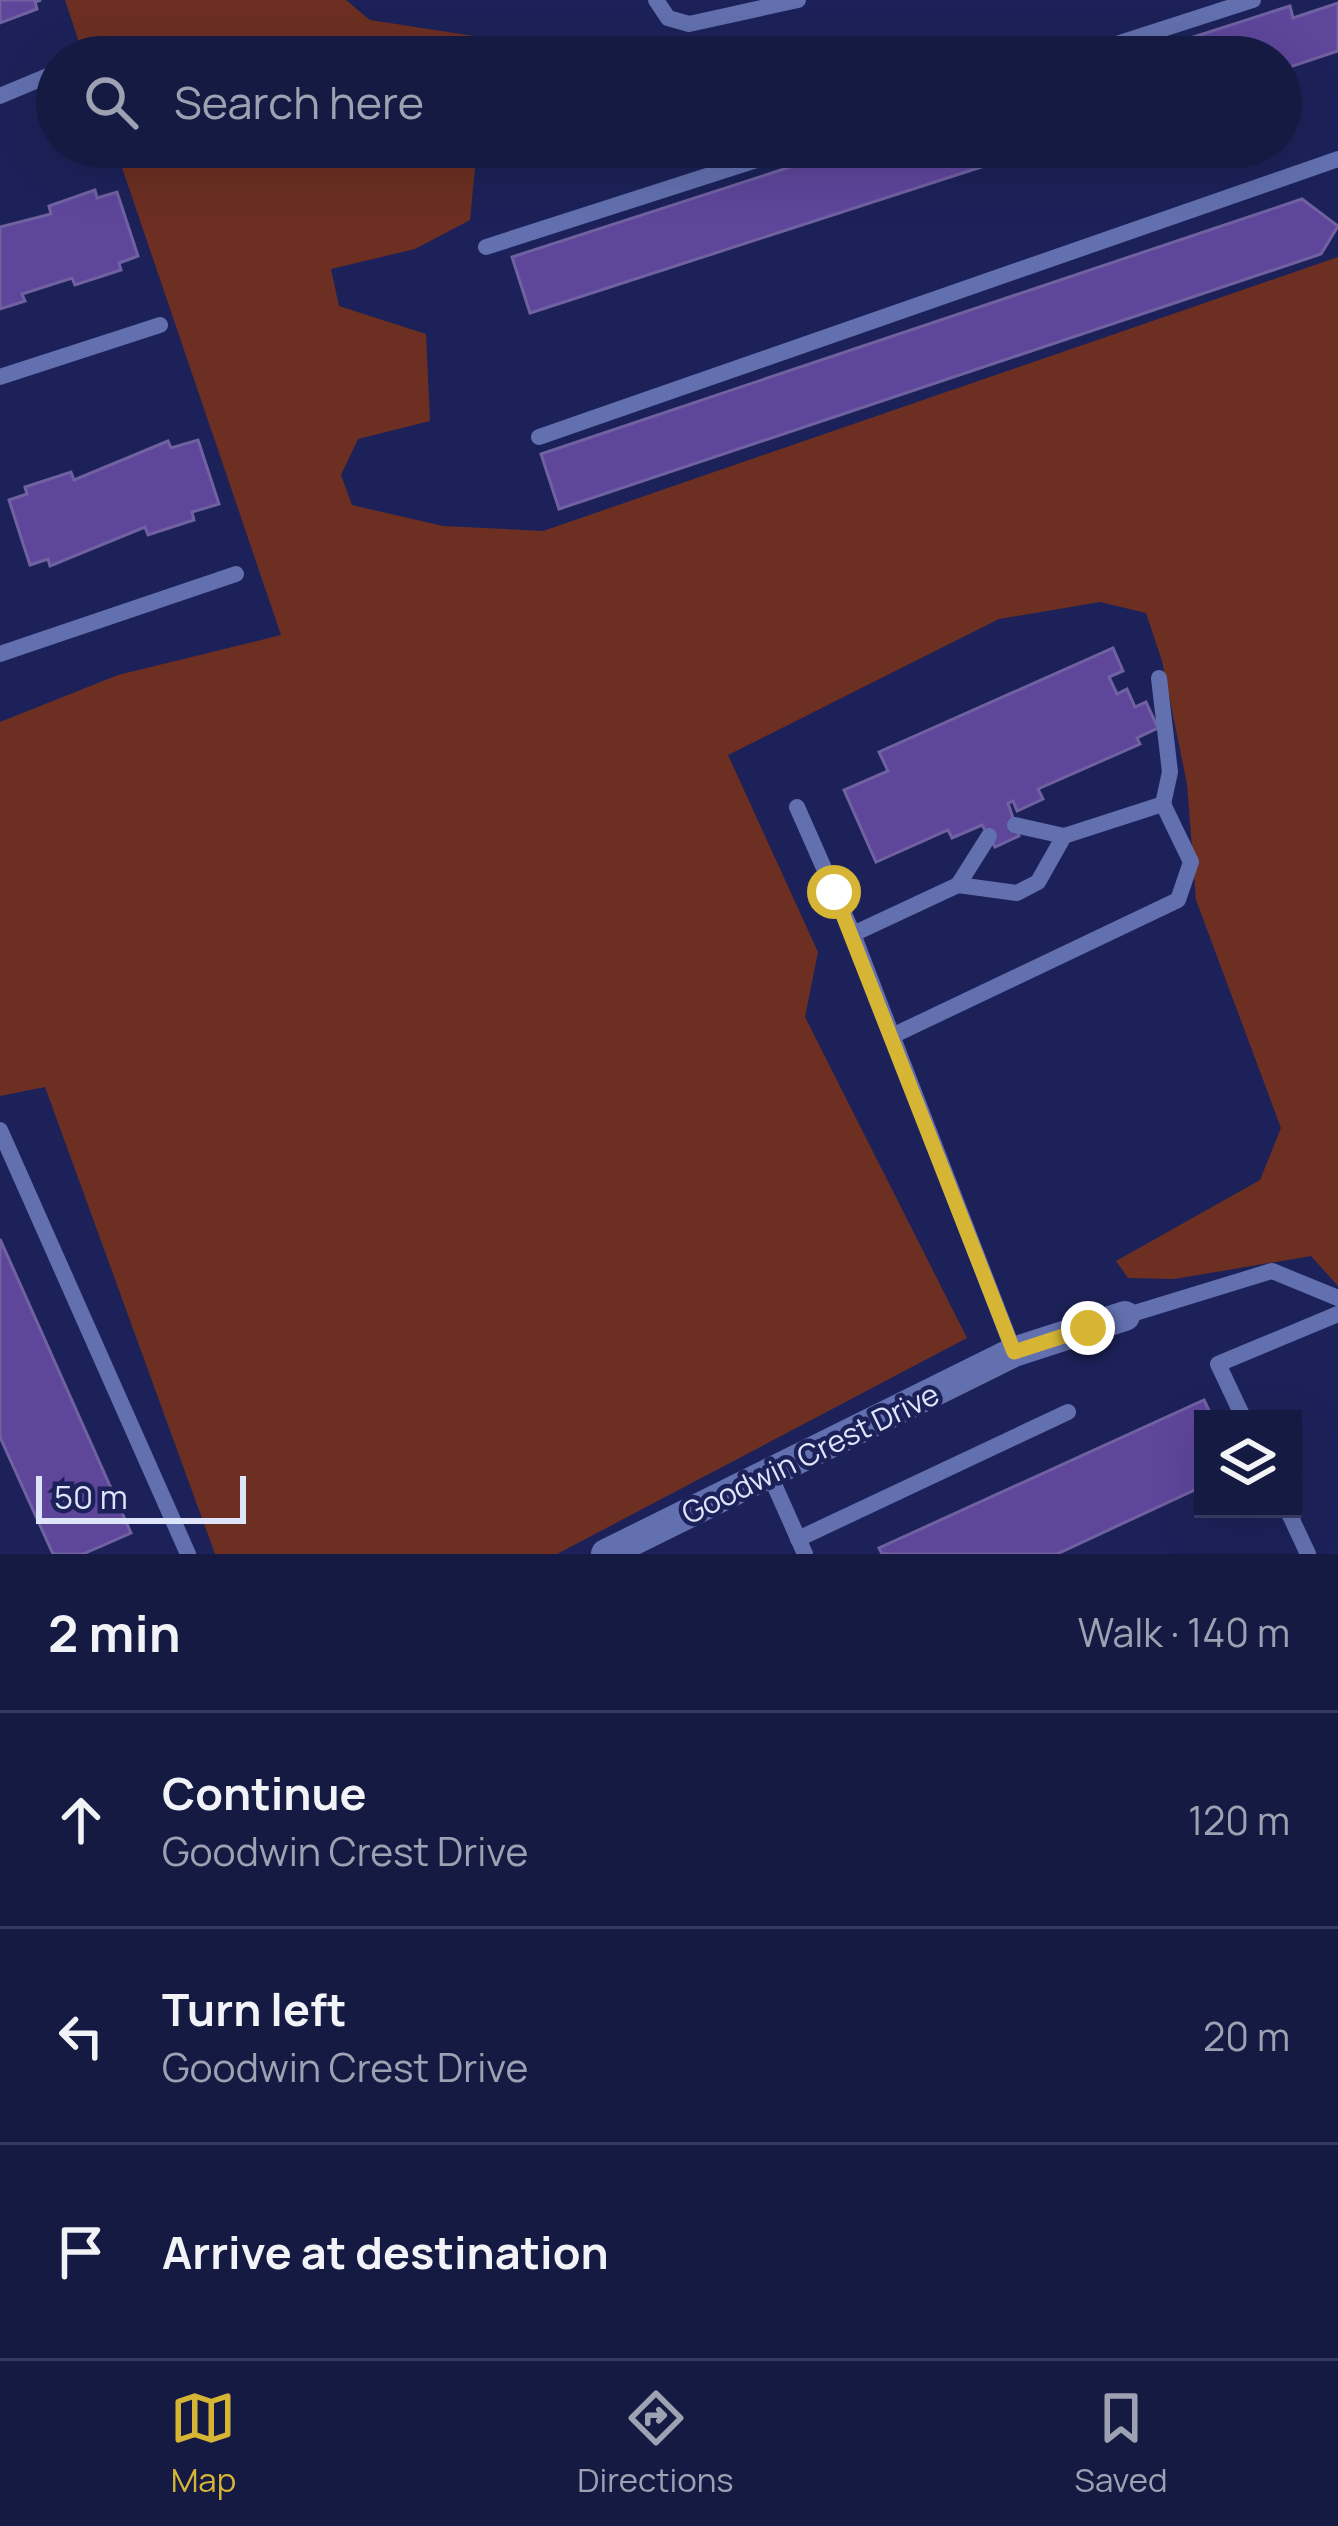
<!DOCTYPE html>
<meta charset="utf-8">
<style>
body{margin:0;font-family:Manrope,sans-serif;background:#1e234a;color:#f1f3f6}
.controls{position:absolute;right:36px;bottom:36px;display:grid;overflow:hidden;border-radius:0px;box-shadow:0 12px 48px #0002}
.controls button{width:108px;height:108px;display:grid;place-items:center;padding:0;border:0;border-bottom:3px solid #34385c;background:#151a43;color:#f1f3f6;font:60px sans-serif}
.scale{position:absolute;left:36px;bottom:30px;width:210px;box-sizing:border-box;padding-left:12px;border:6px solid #dee4f9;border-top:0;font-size:33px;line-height:42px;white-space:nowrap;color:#dee4f9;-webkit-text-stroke:9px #1c2259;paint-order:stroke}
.stop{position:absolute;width:36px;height:36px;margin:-27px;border:9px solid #d6b534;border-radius:50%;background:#fff}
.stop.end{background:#d6b534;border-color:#fff;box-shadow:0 3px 12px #0008}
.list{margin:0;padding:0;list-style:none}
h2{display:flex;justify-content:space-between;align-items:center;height:156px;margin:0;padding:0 48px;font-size:51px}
h2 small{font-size:39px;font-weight:400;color:#9da1b2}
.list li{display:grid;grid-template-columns:78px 1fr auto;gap:36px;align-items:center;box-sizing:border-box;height:216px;padding:0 48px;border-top:3px solid #34385c}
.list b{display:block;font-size:45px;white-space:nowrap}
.list p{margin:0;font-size:39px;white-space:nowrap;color:#9da1b2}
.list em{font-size:39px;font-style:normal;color:#9da1b2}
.icon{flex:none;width:66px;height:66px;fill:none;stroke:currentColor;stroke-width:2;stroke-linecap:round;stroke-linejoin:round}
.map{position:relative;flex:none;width:1338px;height:1554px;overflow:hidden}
.search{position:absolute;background:#151a43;box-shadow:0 12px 48px #0002;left:36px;right:36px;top:36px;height:132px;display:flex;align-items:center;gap:30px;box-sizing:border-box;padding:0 42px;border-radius:66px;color:#9da1b2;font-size:45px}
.sheet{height:804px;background:#151a43}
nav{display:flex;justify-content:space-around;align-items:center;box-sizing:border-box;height:168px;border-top:3px solid #34385c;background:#151a43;font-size:33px;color:#9da1b2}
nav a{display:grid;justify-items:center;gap:6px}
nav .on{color:#d6b534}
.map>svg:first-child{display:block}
</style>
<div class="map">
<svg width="1338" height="1554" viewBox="0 0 1338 1554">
<rect width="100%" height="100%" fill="#1c2259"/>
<g fill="#6c2f22">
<polygon points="65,0 346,0 370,20 487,38 486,57 84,57"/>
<polygon points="115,147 477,147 470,220 415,249 331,269 339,306 426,334 430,421 358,439 341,475 352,505 443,526 543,531 1338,257 1338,1286 1311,1256 1174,1279 1128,1278 1116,1261 1260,1180 1281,1128 1196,900 1187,784 1162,661 1146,613 1100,602 999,619 728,755 818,952 805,1017 967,1338 557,1554 215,1554 45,1087 0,1096 0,722 118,675 281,635"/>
</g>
<g fill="#5e469b" stroke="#7061a1" stroke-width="3">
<polygon points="0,0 41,0 35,2 37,9 0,23"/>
<polygon points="1338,3 1338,51 1281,70 1281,57 1131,57 1290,6 1293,18"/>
<polygon points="852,147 1043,147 530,313 512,257"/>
<polygon points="95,190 97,198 117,192 138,256 119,263 121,270 75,285 72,278 22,294 25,301 0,309 0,227 51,214 49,206"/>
<polygon points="1302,199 1338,226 1321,254 559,509 541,454"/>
<polygon points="198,440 219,504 192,512 194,520 148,535 145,527 50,566 48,559 30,565 9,500 27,494 25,487 71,472 74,480 168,441 171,448"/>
<polygon points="1113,648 1123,671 1109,677 1117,694 1127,689 1135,707 1146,702 1158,728 1137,738 1140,744 1038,789 1043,799 1017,811 1013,801 1008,803 1019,836 995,847 982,825 952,838 948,830 876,862 844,790 888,771 879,752"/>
<polygon points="0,1239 131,1533 83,1554 53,1554 0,1437"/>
<polygon points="1204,1400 1213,1419 1203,1419 1203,1486 1057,1554 882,1554 879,1548"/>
</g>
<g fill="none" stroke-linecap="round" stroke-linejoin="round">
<g stroke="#6270af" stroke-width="16">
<polyline points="656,0 668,18 689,24 798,0"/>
<polyline points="1076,57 1253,0"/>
<polyline points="0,96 57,72"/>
<polyline points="486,247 797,147"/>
<polyline points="0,377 160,325"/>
<polyline points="539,437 1338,159"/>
<polyline points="0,654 236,574"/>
<polyline points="1159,678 1170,772 1163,804"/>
<polyline points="797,807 853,934 958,885 1017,893 1038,882 1064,836 1163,804 1191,862 1178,900 892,1036"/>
<polyline points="1015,825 1064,836"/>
<polyline points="958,885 989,836"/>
<polyline points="853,934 1014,1352"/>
<polyline points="0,1130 188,1554"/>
<polyline points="1125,1316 1272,1271 1338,1298"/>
<polyline points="1244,1419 1218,1364 1338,1314"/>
<polyline points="769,1473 805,1554"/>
<polyline points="1287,1509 1308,1554"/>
<polyline points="798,1539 1068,1412"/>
</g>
<polyline stroke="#6270af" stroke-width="30" points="606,1554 1014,1352 1125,1316"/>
</g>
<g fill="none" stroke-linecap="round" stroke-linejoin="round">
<polyline stroke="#d6b534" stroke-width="15" points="834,892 1014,1352 1088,1328"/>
</g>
<g text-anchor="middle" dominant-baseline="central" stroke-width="9" stroke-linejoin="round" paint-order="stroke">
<g font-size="30" fill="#dee4f9" stroke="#1c2259">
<text transform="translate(810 1453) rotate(-26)">Goodwin Crest Drive</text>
</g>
</g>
</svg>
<div class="controls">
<button><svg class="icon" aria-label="layers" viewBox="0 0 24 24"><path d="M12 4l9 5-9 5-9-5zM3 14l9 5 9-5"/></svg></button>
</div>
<div class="scale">50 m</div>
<div class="stop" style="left:834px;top:892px"></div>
<div class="stop end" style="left:1088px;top:1328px"></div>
<div class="search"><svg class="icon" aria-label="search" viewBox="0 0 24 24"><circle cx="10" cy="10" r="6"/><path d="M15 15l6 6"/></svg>Search here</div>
</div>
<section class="sheet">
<h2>2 min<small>Walk · 140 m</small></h2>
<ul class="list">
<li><svg class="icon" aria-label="ahead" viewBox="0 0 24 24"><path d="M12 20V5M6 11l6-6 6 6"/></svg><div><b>Continue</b><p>Goodwin Crest Drive</p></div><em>120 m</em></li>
<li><svg class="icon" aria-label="left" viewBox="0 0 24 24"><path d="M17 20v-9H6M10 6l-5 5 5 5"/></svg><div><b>Turn left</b><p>Goodwin Crest Drive</p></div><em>20 m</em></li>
<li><svg class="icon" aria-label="arrive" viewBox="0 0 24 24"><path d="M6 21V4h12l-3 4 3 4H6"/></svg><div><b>Arrive at destination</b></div></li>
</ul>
</section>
<nav>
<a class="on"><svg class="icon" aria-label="map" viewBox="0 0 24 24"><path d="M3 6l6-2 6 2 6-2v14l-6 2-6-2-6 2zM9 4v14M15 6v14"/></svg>Map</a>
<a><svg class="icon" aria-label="directions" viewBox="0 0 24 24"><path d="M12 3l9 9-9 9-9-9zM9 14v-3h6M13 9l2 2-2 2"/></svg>Directions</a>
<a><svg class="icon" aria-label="saved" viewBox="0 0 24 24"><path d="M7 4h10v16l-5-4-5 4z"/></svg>Saved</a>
</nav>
